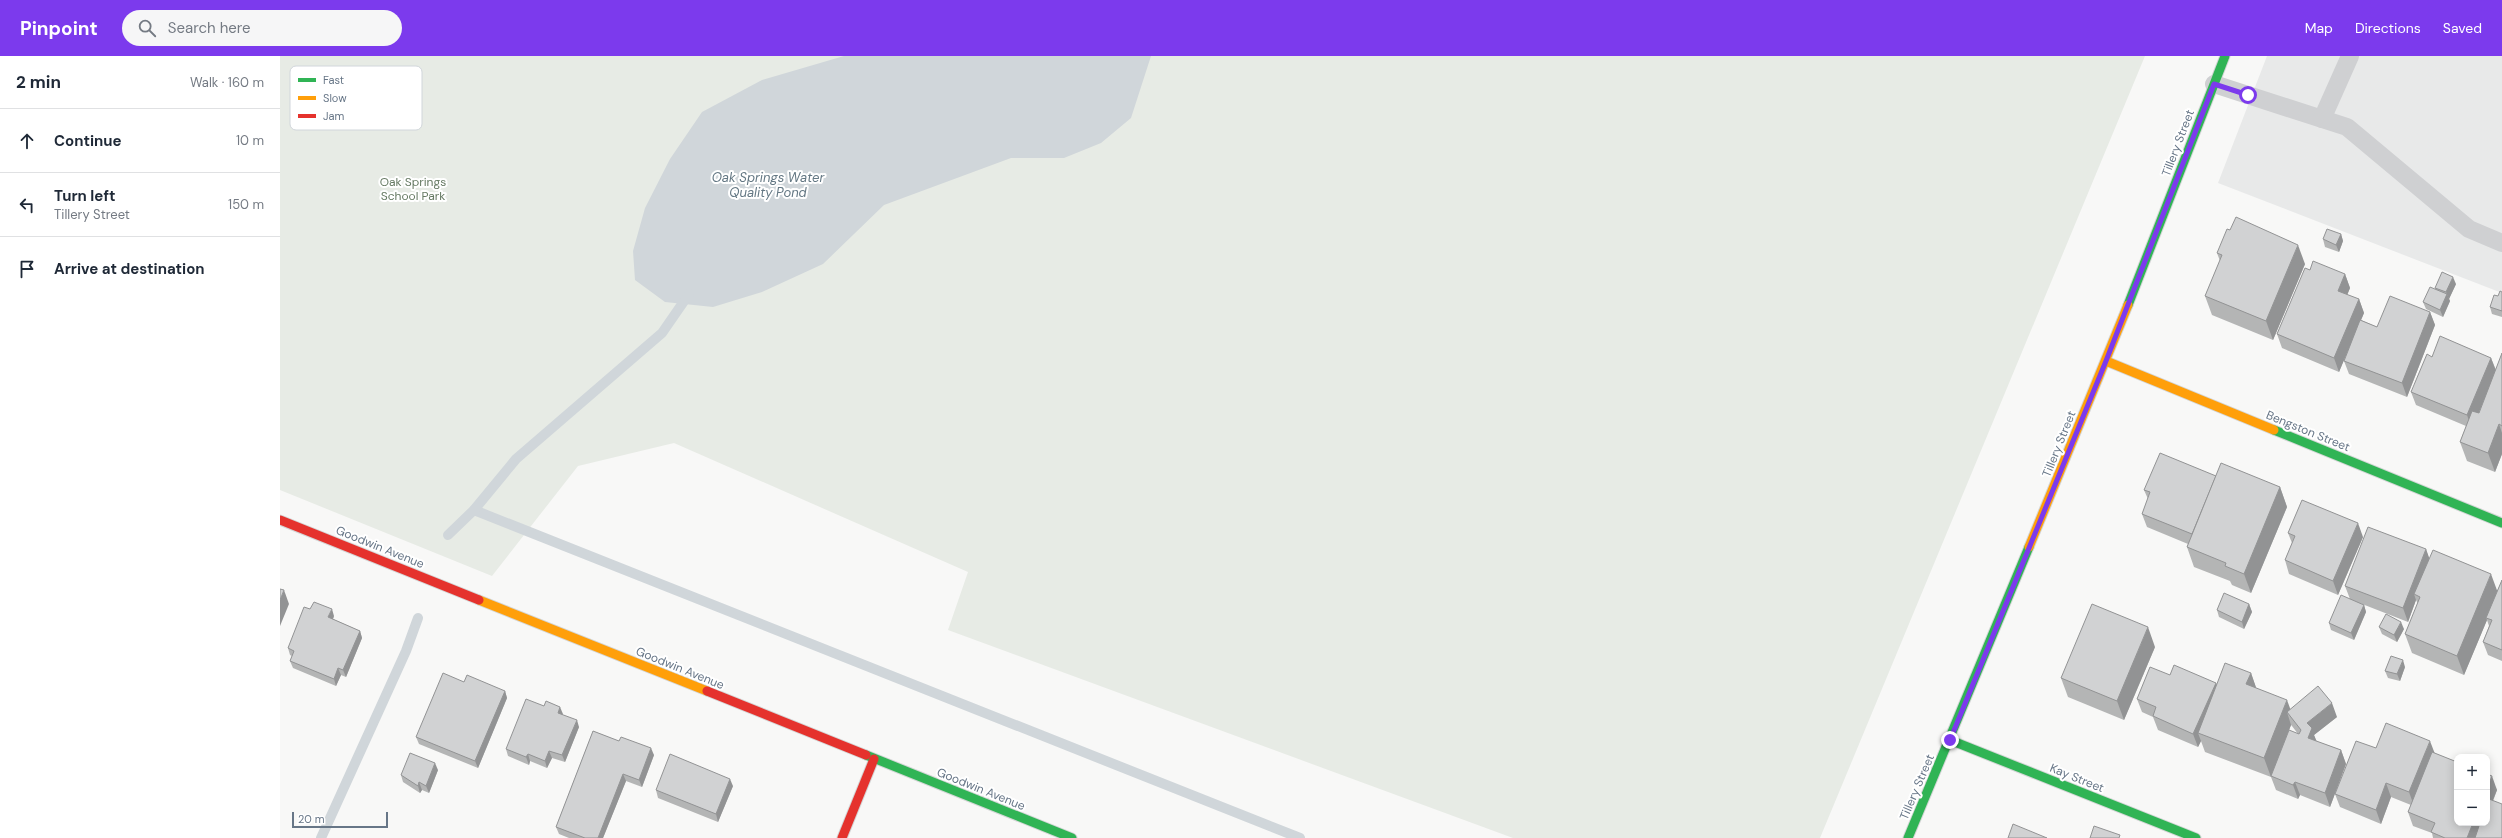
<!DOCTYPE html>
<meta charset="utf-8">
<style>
body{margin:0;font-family:"DM Sans",sans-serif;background:#f6f6f7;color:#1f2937}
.controls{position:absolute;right:12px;bottom:12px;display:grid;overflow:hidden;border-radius:8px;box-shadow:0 2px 10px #0003}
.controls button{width:36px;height:36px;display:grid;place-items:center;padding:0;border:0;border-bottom:1px solid #e0e1e3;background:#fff;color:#1f2937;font:20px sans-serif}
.scale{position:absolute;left:12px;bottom:10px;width:96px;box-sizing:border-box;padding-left:4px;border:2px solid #677687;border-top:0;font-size:11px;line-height:14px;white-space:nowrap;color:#677687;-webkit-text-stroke:3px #fff;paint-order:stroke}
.stop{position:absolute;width:12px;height:12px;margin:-9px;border:3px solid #7c3aed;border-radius:50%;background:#fff}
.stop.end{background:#7c3aed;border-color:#fff;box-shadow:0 1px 4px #0008}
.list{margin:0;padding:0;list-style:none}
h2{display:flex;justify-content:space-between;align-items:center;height:52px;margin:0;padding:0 16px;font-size:17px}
h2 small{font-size:13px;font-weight:400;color:#747a83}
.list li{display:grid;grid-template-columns:26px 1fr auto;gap:12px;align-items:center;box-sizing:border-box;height:64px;padding:0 16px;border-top:1px solid #e0e1e3}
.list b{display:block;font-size:15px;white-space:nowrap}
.list p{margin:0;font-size:13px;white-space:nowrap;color:#747a83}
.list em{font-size:13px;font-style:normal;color:#747a83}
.icon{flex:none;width:22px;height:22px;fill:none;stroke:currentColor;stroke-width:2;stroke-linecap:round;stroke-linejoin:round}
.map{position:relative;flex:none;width:2222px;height:782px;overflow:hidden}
header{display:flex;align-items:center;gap:24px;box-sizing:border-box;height:56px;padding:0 20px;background:#7c3aed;color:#fff}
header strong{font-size:19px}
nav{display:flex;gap:22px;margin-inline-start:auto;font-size:14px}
.search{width:280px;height:36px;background:#f6f6f7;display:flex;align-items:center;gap:10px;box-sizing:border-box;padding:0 14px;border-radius:22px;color:#747a83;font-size:15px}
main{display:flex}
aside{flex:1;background:#fff}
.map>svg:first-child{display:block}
</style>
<header>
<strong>Pinpoint</strong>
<div class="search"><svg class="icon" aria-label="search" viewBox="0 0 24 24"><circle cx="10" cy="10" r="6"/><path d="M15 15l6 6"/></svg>Search here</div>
<nav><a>Map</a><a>Directions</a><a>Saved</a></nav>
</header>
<main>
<aside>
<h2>2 min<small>Walk · 160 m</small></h2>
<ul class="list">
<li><svg class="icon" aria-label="ahead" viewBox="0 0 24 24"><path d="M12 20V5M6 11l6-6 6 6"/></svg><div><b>Continue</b></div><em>10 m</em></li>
<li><svg class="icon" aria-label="left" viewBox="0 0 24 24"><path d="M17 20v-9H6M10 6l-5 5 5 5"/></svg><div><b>Turn left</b><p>Tillery Street</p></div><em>150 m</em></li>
<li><svg class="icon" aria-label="arrive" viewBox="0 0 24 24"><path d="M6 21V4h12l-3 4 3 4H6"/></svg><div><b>Arrive at destination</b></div></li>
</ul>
</aside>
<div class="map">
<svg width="2222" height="782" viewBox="0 0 2222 782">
<rect width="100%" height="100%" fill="#f8f8f7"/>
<polygon fill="#e8e9e9" points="1987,0 2222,0 2222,237 1938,127"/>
<polygon fill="#e7ebe5" points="0,0 1865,0 1540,782 1233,782 668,574 688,516 394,387 298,410 212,520 0,434"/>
<polygon fill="#d0d6da" points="564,0 871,0 851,62 821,87 784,102 731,102 604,149 543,208 482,236 433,251 385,246 355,224 353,195 365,152 390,103 422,56 482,24"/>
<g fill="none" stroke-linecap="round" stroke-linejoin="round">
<g stroke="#d0d6da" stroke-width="10">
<polyline points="194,454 1020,782"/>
<polyline points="168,479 194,454 236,403 382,277 409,238"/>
<polyline points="41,782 126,595 138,562"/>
</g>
<defs>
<g id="fast">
<polyline points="1848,249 1945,0"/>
<polyline points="1994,374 2222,467"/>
<polyline points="1670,684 1916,782"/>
<polyline points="586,699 792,782"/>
<polyline points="1628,782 1749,491"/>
</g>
<g id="slow">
<polyline points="1826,305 1994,374"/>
<polyline points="1749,491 1848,249"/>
<polyline points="199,544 427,635"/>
</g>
<g id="jam">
<polyline points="0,464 199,544"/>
<polyline points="427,635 586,699"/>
<polyline points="562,782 594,703"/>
</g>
</defs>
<use href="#fast" stroke="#d4d6d6" stroke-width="11"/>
<use href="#slow" stroke="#d4d6d6" stroke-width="11"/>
<use href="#jam" stroke="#d4d6d6" stroke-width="11"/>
<g stroke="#cfd0d2" stroke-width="18">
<polyline points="1934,28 2067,71 2189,173 2222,187"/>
<polyline points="2042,63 2070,0"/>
</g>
<use href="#fast" stroke="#30b455" stroke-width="9"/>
<use href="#slow" stroke="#ff9f0a" stroke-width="9"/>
<use href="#jam" stroke="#e5322d" stroke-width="9"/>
</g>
<g fill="#b4b5b5" fill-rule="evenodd">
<polygon points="2061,178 2063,185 2059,196 2045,191 2043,183"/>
<polygon points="1937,197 2025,208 1993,284 1932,259 1925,240 1940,205"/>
<polygon points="2030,214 2065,218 2070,232 2067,239 2079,243 2084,257 2081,264 2097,271 2150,256 2155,269 2127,341 2069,318 2064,305 2074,279 2059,316 2002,292 1997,278"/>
<polygon points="2176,228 2169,243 2170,245 2163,261 2146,253 2143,246 2156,234 2155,232"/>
<polygon points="2222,236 2222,261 2212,258 2210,251"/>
<polygon points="2222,297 2222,398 2215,416 2187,405 2180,386 2186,370 2136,349 2131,336 2152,301 2211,302 2216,314"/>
<polygon points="1936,420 2000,431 2007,451 1971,537 1952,529 1950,525 1914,511 1907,491 1908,488 1867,471 1862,458 1868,443 1864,434"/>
<polygon points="2008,477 2083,481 2058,539 2009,518 2005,504 2012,487"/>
<polygon points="2146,493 2149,503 2217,535 2222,524 2222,605 2208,599 2203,586 2209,570 2207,564 2184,619 2132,597 2125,578 2138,548 2136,544 2128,566 2077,546 2084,549 2086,556 2074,584 2051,574 2049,567 2070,543 2065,530"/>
<polygon points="1969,548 1972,556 1964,573 1939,561 1937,554"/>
<polygon points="54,560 53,563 80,575 82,582 66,621 61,619 56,630 13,612 10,605 12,600 10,599 8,592"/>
<polygon points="2099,571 2124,573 2117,586 2102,578"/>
<polygon points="1875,591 1844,664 1788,641 1781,622"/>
<polygon points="2125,611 2120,625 2108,622 2105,615"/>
<path d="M1971,617L1976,632L2010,653L2057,661L2034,679L2036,685L2061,694L2066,708L2050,751L2020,739L2018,743L1996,734L1991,721L1925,696L1921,685L1918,691L1878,674L1873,661L1862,656L1857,643L1890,619L1936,627L1937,629ZM2011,669L2012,670L2018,678L2009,674Z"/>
<polygon points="225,635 227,642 198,712 139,688 136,681"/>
<polygon points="283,658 282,659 299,671 285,706 272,702 267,712 250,705 249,709 228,700 226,693"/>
<polygon points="313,675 374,699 362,731 346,725 323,782 289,782 279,778 276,771"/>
<polygon points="2096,692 2154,697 2207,718 2217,734 2213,745 2222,782 2153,782 2152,777 2133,770 2128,756 2131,749 2111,741 2101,768 2060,751 2055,738"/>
<polygon points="158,714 149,737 142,734 140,737 123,726 121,719"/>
<polygon points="453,730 438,766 378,742 376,734"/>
</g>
<g fill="#929394">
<polygon points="2061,178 2063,185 2059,196 2056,189"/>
<polygon points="2018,189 2025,208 1993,284 1986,265"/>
<polygon points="2065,218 2070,232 2063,249 2058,235"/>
<polygon points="2173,221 2176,228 2169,243 2166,236"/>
<polygon points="2167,238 2170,245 2163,261 2160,254"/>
<polygon points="2079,243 2084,257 2059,316 2054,302"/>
<polygon points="2150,256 2155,269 2127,341 2122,327"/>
<polygon points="2211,302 2216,315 2192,373 2187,359"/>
<polygon points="2219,368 2222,377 2222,398 2215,416 2208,397"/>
<polygon points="2000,431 2007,451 1971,537 1964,518"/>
<polygon points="2078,467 2083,481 2058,539 2053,525"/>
<polygon points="2146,493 2151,507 2134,538 2136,544 2128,566 2123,552"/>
<polygon points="2211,518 2218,537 2206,562 2207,564 2184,619 2177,600"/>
<polygon points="4,534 9,548 0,570 0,544"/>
<polygon points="1969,548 1972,556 1964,573 1962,566"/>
<polygon points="2084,549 2086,556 2074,584 2071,577"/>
<polygon points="52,553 54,560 51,568 48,561"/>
<polygon points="2121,566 2124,573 2117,586 2114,579"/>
<polygon points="1868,571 1875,591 1844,664 1837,645"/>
<polygon points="80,575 82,582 66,621 63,614"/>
<polygon points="2123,604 2125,611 2120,625 2117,618"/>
<polygon points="58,612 61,619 56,630 54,623"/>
<polygon points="1971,617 1978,637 1966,628"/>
<polygon points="1936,627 1941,640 1918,677 1921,685 1918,691 1913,678"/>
<polygon points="225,635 227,642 198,712 195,705"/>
<polygon points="2007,644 2014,663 2007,656 2011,669 1991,721 1984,702"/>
<polygon points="2052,647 2057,661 2034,679 2037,686 2028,682 2027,667"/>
<polygon points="280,651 283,658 280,664 278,657"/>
<polygon points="297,664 299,671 285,706 282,699"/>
<polygon points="2150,685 2155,698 2134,750 2129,736"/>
<polygon points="371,692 374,699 362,731 359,724"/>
<polygon points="2061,694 2066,708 2050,751 2045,737"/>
<polygon points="269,695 272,702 267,712 265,705"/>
<polygon points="248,698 250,705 249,709 246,701"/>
<polygon points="155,707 158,714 149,737 146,730"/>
<polygon points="343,718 346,725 323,782 318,782"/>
<polygon points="2212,720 2217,734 2207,759 2207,733"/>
<polygon points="450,723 453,730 438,766 436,758"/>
<polygon points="139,726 142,734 140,737 138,730"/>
<polygon points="2015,726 2020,739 2018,743 2013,729"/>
<polygon points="2106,727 2111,741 2101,768 2096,754"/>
<polygon points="2193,767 2204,767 2198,782 2187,782"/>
</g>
<g fill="#d1d2d3" stroke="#929394">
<polygon points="1956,161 2018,189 1986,265 1925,240 1942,199 1937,197 1947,173 1950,174"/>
<polygon points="2047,173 2061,178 2056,189 2043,183"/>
<polygon points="2033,205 2065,218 2058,235 2079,243 2054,302 1997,278 2025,212 2030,214"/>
<polygon points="2162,216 2173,221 2166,236 2155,232"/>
<polygon points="2150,231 2167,238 2160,254 2143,246"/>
<polygon points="2220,235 2222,236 2222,255 2210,251 2214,239 2218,240"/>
<polygon points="2110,240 2150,256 2122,327 2064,305 2080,264 2097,271"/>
<polygon points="2160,280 2211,302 2187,359 2131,336 2147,298 2152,301"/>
<polygon points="2222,297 2222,370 2219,368 2208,397 2180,386 2192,355 2199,357"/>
<polygon points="1880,397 1936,420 1912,478 1862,458 1870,436 1864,434"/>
<polygon points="1941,407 2000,431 1964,518 1945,510 1946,507 1907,491"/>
<polygon points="2022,444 2078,467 2053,525 2005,504 2015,480 2008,477"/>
<polygon points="2088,471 2146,493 2123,552 2065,530"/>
<polygon points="2153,494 2211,518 2177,600 2125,578 2140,541 2134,538"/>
<polygon points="2222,524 2222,594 2203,586 2212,564 2206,562"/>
<polygon points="0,533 4,534 0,544"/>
<polygon points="1944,537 1969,548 1962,566 1937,554"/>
<polygon points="2061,539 2084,549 2071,577 2049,567"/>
<polygon points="34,546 52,553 48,561 80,575 63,614 58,612 54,623 10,605 14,595 8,592 24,551 30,553"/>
<polygon points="1812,548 1868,571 1837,645 1781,622"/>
<polygon points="2106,558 2121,566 2114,579 2099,571"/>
<polygon points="2111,600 2123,604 2117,618 2105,615"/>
<polygon points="1945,607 1971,617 1966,628 2007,644 1984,702 1918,677"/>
<polygon points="1894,609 1936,627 1913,678 1873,660 1876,651 1857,643 1870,611 1890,619"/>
<polygon points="163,617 184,626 187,619 225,635 195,705 136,681"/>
<polygon points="2038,630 2052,647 2027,667 2032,672 2028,682 2061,694 2045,737 2015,726 2013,729 1991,720 2009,674 2019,678 2021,674 2007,656"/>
<polygon points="246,643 264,650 266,645 280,651 278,657 297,664 282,699 269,695 265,705 248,698 246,701 226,693"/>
<polygon points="2106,667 2150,685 2129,736 2106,727 2096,754 2055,738 2076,685 2096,692"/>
<polygon points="313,675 339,685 341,681 371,692 359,724 343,718 318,782 305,782 276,771"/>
<polygon points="2152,696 2177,706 2177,767 2193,767 2187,782 2165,782 2151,776 2155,767 2128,756"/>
<polygon points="130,697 155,707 146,730 139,726 138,730 121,719"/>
<polygon points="390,698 450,723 436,758 376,734"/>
<polygon points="2207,718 2212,720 2207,733"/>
<polygon points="2209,743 2222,748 2222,782 2195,782 2200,767 2207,767 2207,749"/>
<polygon points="1733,768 1767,782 1728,782"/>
<polygon points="1814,770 1840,779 1839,782 1810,782"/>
</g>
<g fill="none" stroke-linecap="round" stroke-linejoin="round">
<polyline stroke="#7c3aed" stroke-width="5" points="1670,684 1826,305 1934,28 1968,39"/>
</g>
<g text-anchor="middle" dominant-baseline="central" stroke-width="4" stroke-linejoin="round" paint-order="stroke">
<g font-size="12" fill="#677687" stroke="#fff">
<text transform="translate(1898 87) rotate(-69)">Tillery Street</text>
<text transform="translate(2028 375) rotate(22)">Bengston Street</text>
<text transform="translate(1779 388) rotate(-68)">Tillery Street</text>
<text transform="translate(100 491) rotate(22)">Goodwin Avenue</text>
<text transform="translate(400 612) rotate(22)">Goodwin Avenue</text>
<text transform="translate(1797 722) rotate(22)">Kay Street</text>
<text transform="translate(1637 731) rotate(-67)">Tillery Street</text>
<text transform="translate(701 733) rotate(22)">Goodwin Avenue</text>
</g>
<g font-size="12" fill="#657962" stroke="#fff">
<text x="133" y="126">Oak Springs<tspan x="133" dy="14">School Park</tspan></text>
</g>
<g font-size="13" font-style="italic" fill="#637783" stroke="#fff">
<text x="488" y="121">Oak Springs Water<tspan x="488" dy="15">Quality Pond</tspan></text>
</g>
</g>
<rect x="10" y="10" width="132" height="64" rx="6" fill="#fff" stroke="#d1d6db" stroke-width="1"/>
<rect x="18" y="22" width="18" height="4" fill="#30b455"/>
<rect x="18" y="40" width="18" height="4" fill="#ff9f0a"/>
<rect x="18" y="58" width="18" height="4" fill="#e5322d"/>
<g font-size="11" fill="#677687">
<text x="43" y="28">Fast</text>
<text x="43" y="46">Slow</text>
<text x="43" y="64">Jam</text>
</g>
</svg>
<div class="controls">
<button>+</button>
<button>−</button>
</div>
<div class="scale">20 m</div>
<div class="stop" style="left:1968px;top:39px"></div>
<div class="stop end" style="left:1670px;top:684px"></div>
</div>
</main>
